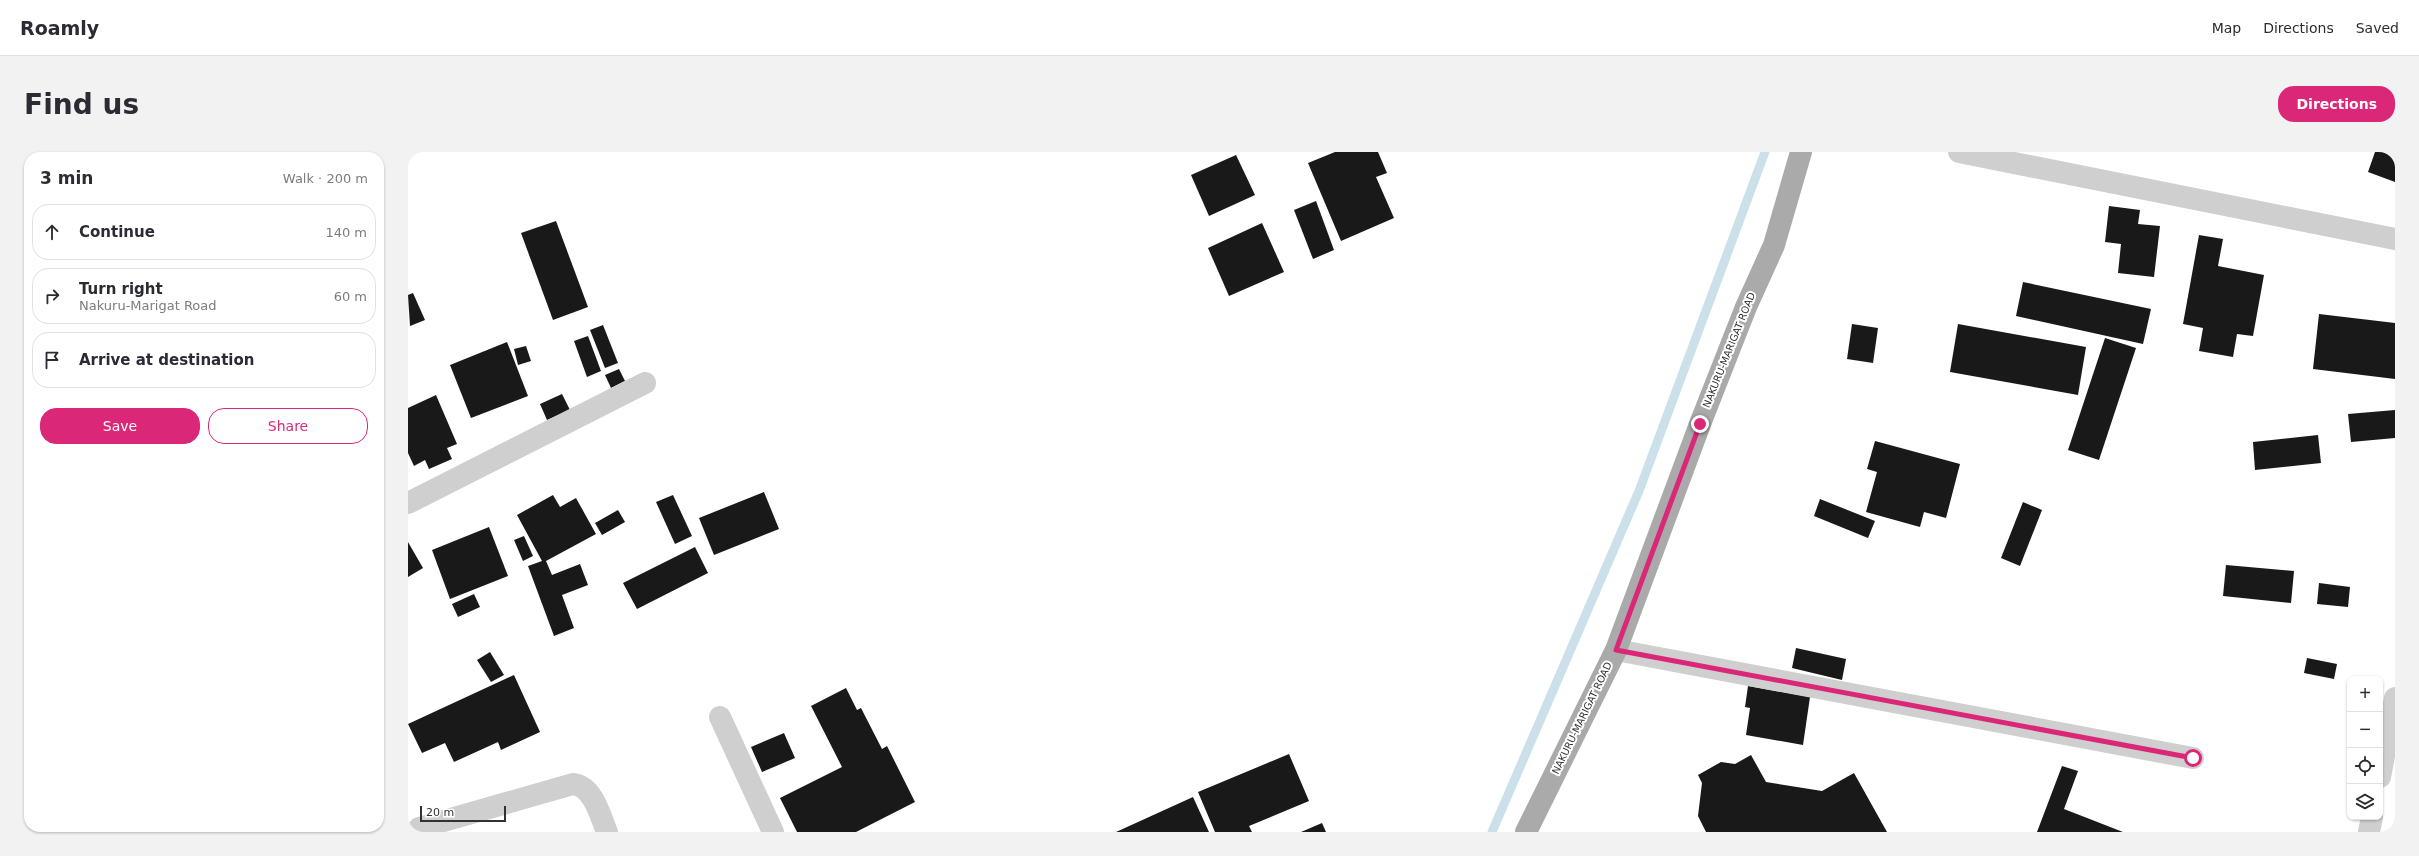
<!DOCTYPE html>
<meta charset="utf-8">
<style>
body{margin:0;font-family:"DejaVu Sans",sans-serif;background:#f2f2f3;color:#2b2b33}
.controls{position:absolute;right:12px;bottom:12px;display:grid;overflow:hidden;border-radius:8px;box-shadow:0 1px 3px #0004}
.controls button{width:36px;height:36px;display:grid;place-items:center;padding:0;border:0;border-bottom:1px solid #e1e1e2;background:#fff;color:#2b2b33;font:20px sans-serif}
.scale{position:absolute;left:12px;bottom:10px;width:86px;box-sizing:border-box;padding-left:4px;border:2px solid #323232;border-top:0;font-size:11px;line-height:14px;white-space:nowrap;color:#323232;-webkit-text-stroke:3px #fff;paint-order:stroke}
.stop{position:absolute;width:12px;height:12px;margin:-9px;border:3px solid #db2777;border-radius:50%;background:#fff}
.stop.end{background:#db2777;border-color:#fff;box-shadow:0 1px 4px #0008}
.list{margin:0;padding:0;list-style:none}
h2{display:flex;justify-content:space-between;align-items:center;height:52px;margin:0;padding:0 16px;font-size:17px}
h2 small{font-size:13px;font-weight:400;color:#7c7c81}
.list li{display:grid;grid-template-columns:26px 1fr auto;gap:12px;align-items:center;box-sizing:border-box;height:56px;margin:0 8px 8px;padding:0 8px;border:1px solid #e1e1e2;border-radius:16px}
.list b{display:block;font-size:15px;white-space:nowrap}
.list p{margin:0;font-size:13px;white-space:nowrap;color:#7c7c81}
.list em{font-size:13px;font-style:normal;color:#7c7c81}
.actions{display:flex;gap:8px;padding:12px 16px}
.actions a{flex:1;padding:9px 0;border:1px solid #db2777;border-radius:16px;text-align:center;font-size:14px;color:#db2777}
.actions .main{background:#db2777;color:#fff}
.icon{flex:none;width:22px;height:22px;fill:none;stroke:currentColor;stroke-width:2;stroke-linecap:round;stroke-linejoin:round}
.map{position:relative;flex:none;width:1987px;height:680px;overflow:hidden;border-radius:16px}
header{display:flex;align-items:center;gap:24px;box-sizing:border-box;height:56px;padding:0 20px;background:#fff;border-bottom:1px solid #e1e1e2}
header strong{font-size:19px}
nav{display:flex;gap:22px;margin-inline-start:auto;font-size:14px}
.intro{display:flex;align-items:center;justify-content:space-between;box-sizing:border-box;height:96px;padding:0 24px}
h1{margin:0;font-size:28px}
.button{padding:10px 18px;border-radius:16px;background:#db2777;color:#fff;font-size:14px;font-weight:700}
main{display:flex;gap:24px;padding:0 24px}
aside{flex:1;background:#fff;border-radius:16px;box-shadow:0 1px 3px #0004}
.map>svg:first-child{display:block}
</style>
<header>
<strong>Roamly</strong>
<nav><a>Map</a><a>Directions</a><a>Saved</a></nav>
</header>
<div class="intro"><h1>Find us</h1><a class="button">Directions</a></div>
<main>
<aside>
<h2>3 min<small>Walk · 200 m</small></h2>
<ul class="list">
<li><svg class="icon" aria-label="ahead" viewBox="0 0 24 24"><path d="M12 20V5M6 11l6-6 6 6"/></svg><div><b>Continue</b></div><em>140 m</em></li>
<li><svg class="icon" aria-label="right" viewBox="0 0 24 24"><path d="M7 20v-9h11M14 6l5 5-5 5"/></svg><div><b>Turn right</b><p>Nakuru-Marigat Road</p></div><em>60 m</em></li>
<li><svg class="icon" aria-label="arrive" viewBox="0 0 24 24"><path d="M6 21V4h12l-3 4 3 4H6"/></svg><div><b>Arrive at destination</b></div></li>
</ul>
<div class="actions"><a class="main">Save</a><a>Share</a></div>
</aside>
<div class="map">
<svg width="1987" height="680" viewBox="0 0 1987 680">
<rect width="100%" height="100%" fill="#fff"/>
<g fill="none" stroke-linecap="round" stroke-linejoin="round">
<polyline stroke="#cce0ea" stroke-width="9" points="1084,680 1231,339 1357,0"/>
</g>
<g fill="#191919">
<polygon points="927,0 970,0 979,21 968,25 986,66 933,89 900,11"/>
<polygon points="1967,0 1987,0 1987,30 1960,20"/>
<polygon points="828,3 847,43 801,64 783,23"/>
<polygon points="908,49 926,98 905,107 886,58"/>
<polygon points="1701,54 1732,58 1730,72 1752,74 1746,125 1710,121 1713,92 1697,90"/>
<polygon points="148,69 180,155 145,168 113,81"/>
<polygon points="854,71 876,120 821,144 800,96"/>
<polygon points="1791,83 1815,87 1810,114 1856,123 1845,184 1829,182 1825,205 1791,199 1795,176 1775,172"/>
<polygon points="1615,130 1743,157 1735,192 1608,164"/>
<polygon points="5,141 17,168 2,174 0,143"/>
<polygon points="1911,162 1987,171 1987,227 1905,217"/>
<polygon points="1444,172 1470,176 1465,211 1439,207"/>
<polygon points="1550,172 1678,195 1670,243 1542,220"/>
<polygon points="195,173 210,211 197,216 182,178"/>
<polygon points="180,184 193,219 179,225 166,189"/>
<polygon points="1697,186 1728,196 1691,308 1660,298"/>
<polygon points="99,190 120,244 63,266 42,213"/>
<polygon points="118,194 123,209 110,213 106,197"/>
<polygon points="211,217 217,229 203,236 197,223"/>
<polygon points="154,242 162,258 139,268 132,252"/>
<polygon points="28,243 49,292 39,296 44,307 21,317 17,308 6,314 0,301 0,256"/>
<polygon points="1987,258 1987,286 1943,290 1940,262"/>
<polygon points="1910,283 1913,311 1847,318 1845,290"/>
<polygon points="1467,289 1552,312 1538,366 1516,360 1512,375 1458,360 1469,320 1459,317"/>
<polygon points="356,340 371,377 306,403 291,366"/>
<polygon points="145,343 152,355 168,346 188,382 138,409 144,423 172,412 180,433 154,443 166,476 146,484 120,414 134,409 109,363"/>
<polygon points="265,343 284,384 267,392 248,350"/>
<polygon points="1412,347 1467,369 1460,386 1406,364"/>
<polygon points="1615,350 1634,358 1612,414 1593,406"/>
<polygon points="210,358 217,370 194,383 187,371"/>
<polygon points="81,375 100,424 42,447 24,398"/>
<polygon points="116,384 125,404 115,409 106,388"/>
<polygon points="0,390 15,416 0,425"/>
<polygon points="287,395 300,421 229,457 215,431"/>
<polygon points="1818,413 1886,419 1883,451 1815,444"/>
<polygon points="1911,431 1942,435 1940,455 1909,452"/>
<polygon points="66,442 72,455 50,465 44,452"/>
<polygon points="1388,496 1438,507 1434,528 1384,516"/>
<polygon points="82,500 96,523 83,530 69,508"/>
<polygon points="1899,506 1929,512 1926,527 1896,521"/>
<polygon points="106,523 132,580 93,598 90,590 46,610 37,591 14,601 0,572"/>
<polygon points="1340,534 1402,545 1395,593 1338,583 1342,556 1337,555"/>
<polygon points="438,536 449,558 453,556 474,597 479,594 507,650 448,680 389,680 372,646 434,615 403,554"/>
<polygon points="376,581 387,606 354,620 343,595"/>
<polygon points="881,602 901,649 841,674 844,680 807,680 790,640"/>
<polygon points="1343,603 1358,630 1414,639 1446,621 1479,680 1298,680 1290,664 1294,631 1290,623 1313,610 1327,612"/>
<polygon points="1654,614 1670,619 1656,657 1715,680 1629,680"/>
<polygon points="785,645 801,680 708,680"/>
<polygon points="914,671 918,680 893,680"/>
</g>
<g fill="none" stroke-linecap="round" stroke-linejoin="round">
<g stroke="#cfcfcf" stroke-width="22">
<polyline points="1551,0 1987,87"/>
<polyline points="0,351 237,231"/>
<polyline points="1208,498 1785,606"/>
<polyline points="312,565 365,680"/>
<polyline points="1972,625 1987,546"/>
<path d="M11,676L165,632C185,634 192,663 199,680"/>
<polyline points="1961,680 1964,665"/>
</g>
<polyline stroke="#aaa" stroke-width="22" points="1118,680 1208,498 1292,272 1338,155 1366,93 1393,0"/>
</g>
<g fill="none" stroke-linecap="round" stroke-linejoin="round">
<polyline stroke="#db2777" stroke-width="5" points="1292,272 1208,498 1785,606"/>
</g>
<g text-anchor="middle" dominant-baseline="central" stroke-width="4" stroke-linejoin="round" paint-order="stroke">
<g font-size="10" fill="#323232" stroke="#fff">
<text transform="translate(1321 198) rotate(-68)">NAKURU-MARIGAT ROAD</text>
<text transform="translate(1174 566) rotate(-64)">NAKURU-MARIGAT ROAD</text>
</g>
</g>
</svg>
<div class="controls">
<button>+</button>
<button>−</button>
<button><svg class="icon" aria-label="locate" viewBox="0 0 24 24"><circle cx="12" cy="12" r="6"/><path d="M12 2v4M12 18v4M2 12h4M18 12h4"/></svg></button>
<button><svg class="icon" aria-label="layers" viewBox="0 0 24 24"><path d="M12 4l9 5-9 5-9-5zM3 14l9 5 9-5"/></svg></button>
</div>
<div class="scale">20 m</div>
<div class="stop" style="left:1785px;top:606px"></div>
<div class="stop end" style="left:1292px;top:272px"></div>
</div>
</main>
